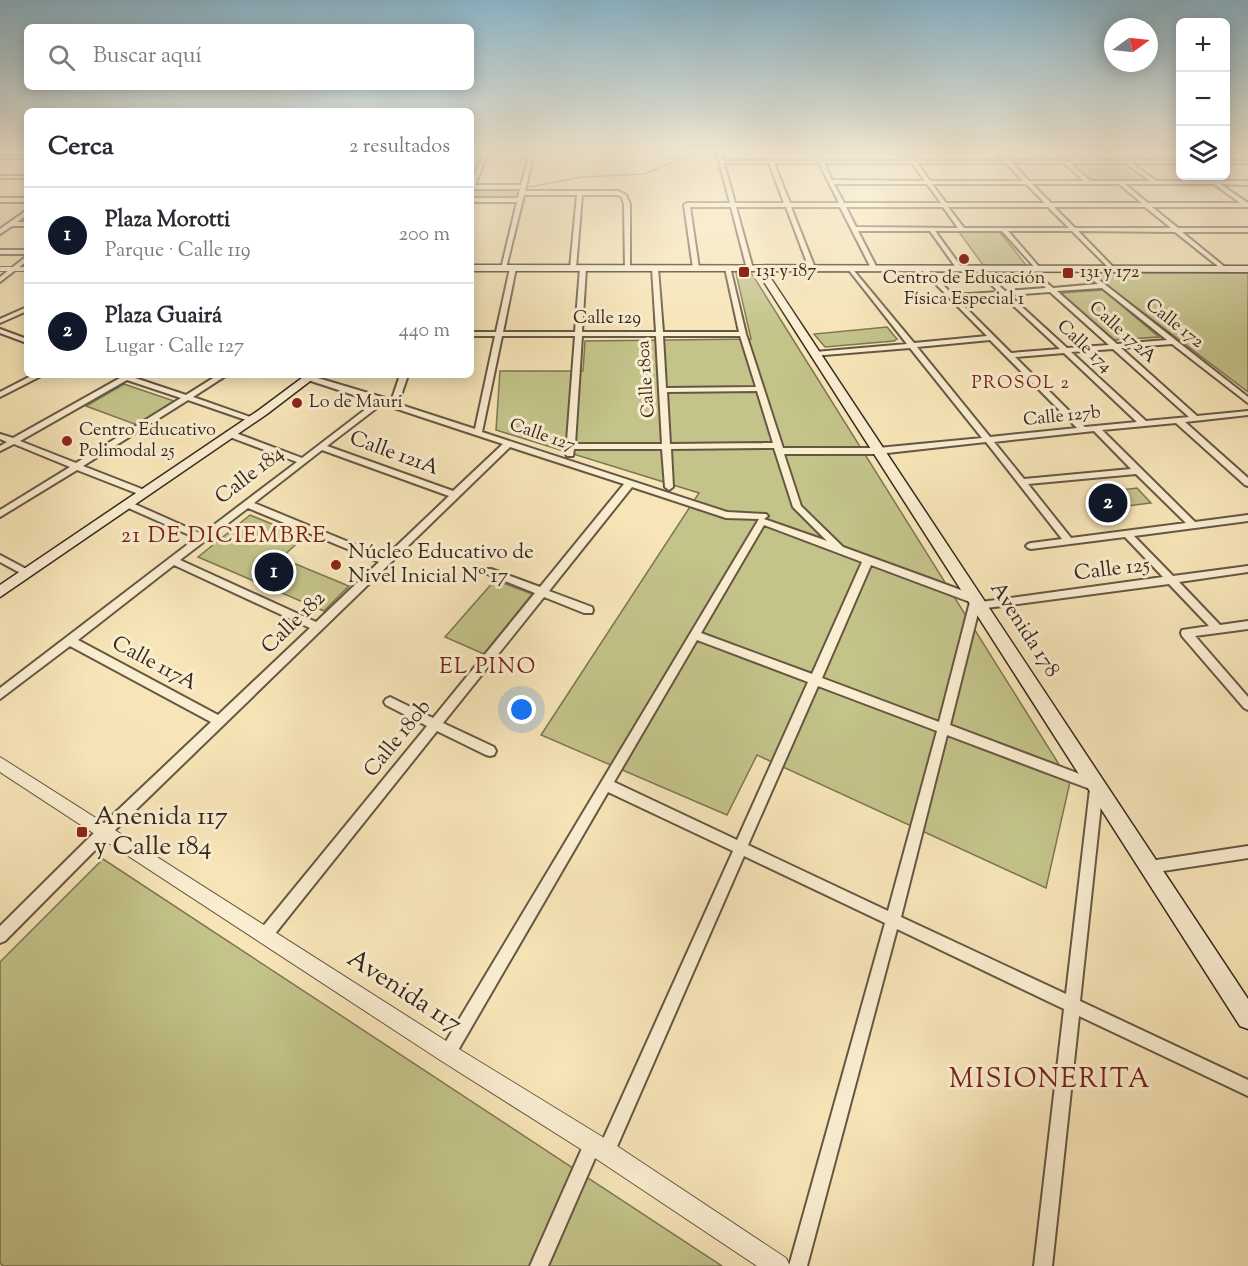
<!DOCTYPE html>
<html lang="es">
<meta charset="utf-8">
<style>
body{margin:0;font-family:"Sorts Mill Goudy",serif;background:#f2f2f3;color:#2b2b33}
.controls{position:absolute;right:18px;top:18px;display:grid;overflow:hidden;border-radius:9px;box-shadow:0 3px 15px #0003}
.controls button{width:54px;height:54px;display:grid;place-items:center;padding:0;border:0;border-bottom:2px solid #e1e1e2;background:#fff;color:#2b2b33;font:30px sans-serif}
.compass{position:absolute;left:1104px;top:18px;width:54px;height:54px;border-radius:50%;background:#fff;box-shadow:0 3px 15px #0003;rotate:75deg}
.you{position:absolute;left:522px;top:710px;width:21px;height:21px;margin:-15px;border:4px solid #fff;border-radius:50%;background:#1a73e8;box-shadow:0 0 0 9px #1a73e833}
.badge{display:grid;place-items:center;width:39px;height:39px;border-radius:50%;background:#111827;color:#fff;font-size:20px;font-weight:700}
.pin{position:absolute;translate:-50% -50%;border:3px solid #fff;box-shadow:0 2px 6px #0006}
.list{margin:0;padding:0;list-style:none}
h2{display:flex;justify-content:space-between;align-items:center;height:78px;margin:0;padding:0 24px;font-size:26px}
h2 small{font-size:20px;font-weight:400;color:#7c7c81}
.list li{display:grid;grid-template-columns:39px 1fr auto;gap:18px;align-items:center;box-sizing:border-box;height:96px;padding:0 24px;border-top:2px solid #e1e1e2}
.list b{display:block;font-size:22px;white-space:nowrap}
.list p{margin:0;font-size:20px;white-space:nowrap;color:#7c7c81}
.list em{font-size:20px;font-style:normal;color:#7c7c81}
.icon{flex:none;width:33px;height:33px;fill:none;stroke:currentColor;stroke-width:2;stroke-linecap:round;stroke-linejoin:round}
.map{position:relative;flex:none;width:1248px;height:1266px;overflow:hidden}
.search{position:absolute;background:#fff;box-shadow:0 3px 15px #0003;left:24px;top:24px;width:450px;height:66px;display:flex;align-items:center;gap:15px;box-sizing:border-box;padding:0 21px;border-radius:9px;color:#7c7c81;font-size:22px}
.panel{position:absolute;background:#fff;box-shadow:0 3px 15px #0003;left:24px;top:108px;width:450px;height:270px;border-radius:9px}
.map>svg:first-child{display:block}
</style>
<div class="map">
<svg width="1248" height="1266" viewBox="0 0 1248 1266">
<rect width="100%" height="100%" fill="#f7e5b8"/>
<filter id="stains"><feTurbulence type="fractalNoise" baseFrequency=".00333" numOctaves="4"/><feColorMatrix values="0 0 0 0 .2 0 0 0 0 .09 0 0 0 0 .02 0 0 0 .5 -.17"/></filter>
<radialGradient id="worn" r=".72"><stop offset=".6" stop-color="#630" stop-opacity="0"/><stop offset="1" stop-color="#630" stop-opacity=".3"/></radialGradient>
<g fill="#c3c38a" stroke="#7c7653" stroke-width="1.5">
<polygon points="1124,162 1147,180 1090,180 1069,163"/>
<polygon points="471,188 519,189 517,200 471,199"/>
<polygon points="999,231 1026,265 983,265 959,232"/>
<polygon points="736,273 752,274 1070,782 1046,888 757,755 727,815 541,735 699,493 496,430 500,371 583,371 585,341 751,339"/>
<polygon points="1091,273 1248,273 1248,392"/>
<polygon points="1103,290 1159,337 1113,340 1060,293"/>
<polygon points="887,327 897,339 894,341 825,347 814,334"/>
<polygon points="124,384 174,401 137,425 86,406"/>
<polygon points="1137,488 1151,503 1111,508 1098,493"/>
<polygon points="250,515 304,537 281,558 349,586 324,611 198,557"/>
<polygon points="495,580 532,594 484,654 445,637"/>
<polygon points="103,859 722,1266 3,1266 0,1263 0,962"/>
</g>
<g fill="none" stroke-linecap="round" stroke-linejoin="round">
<polyline stroke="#748371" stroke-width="1.5" points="529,187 582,177 645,174 695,153"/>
<defs>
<g id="minor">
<polygon points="484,153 488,153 475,185 521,185 530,153 534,153 525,191 618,191 626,195 630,204 630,269 625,268 624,204 622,197 617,195 582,195 576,268 573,270 570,268 577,195 524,195 506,268 501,269 517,202 471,202 471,198 518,198 520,189 471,189 471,183"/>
<path d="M717,153H721L723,161H817L814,153H818L822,161H910L905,153H910L915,161H1004L997,153H1002L1009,161H1180V163H1132L1156,181H1248V185L1220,184L1248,203V207H1152L1178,228H1248V232H1182L1226,268V270L1224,271L1175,232L1078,231L1114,268V270L1112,271L1072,231H1008L1040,268V270L1038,271L1002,231H935L962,268L959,270L957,269L930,231H858L877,268L874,270L871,268L840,207H791L815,268L812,270L809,268L786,207H736L753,269L750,271L747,269L731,207H690L699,268L696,270L693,268L684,205L687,203H730ZM724,163H769L784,203H735ZM774,163H819L839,203H790ZM824,163H912L925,181L832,180ZM917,163H1006L1023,181H930ZM1012,163H1064L1084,181H1029ZM1070,163H1126L1150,181H1090ZM834,184H927L941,203H844ZM932,184H1026L1045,203H946ZM1032,184H1119L1142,203H1051ZM1125,184H1214L1240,203H1148ZM846,207H943L958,228L856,227ZM948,207H1048L1069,228H964ZM1054,207H1145L1171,228H1075Z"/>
<rect x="0" y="156" width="27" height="2"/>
<rect x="1226" y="161" width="22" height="2"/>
<rect x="0" y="176" width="27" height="2"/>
<rect x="0" y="198" width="27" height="4"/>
<polygon points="27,210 27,215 17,222 27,222 27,226 12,226 0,234 0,229"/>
<rect x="0" y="250" width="27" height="4"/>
<polygon points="27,256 27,261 0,282 0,277"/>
<path d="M513,266L516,268L503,332H575L580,268L583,266L586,268L582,332H656L652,268L655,266L658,268L663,332H739L725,268L730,267L746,334L783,448H878L982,438L910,348L812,356V352H815L907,344L848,269V267L850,266L914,343L987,336L921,269V267H925L953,295L999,292L975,269V267L977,266L1005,291L1046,288L1026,270V268L1028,267L1053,288L1098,284L1079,269L1084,268L1248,397V403L1172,344L1121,348L1197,416L1248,411V415L1185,422L1248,478V486L1245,485L1176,423L1102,430L1195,522L1248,515V521L1134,536L1173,576L1248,566V572L1179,582L1220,625L1248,621V629L1195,636L1248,697V710L1244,708L1182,636L1181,633L1182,630L1209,626L1169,584L979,609L950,725L1101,782L1103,786L1080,1001L1248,1080V1096L1079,1016L1052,1266H1034L1064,1009L897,929L807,1266H789L885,923L744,856L612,1158L606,1160L600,1158L598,1152L599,1149L548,1266H530L587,1137L593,1135L599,1137L601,1143L600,1146L733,851L608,792L453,1059L447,1061L441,1059L439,1053L759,519L726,518L632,487L549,591L592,607L593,610L592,613H584L544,597L443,723L494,747L496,751L494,755L490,756L486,755L437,731L270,940L265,942L260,940L258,935L260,930L427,726L386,705L384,702L386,699L390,697L394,699L433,718L535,593L485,573L483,571L485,569H491L540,587L624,484L510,447L110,835L5,941L0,943V926L100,827L211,722L70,646L0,699V688L196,538L124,506V502H130L202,534L297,462L227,436V432H233L302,458L375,402L308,380L307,378L311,376L385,398L391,402L400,375H408L398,404L475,429L495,336H471V332H496L510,268ZM1102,288L1167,340L1117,344L1057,291ZM1050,292L1109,345L1067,348L1009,295ZM1002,295L1060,349L1011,353L957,299ZM502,336H575L566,454L567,456H573L574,449H662L665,487L669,490L673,487L671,449L774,448L793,507L827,541L764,519L768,516L766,514L727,512L482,432ZM582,336H656L662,444H575ZM663,336H740L756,387L666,388ZM990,340L1077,428L990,437L917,347ZM1113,349L1189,417L1146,421L1071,352ZM1064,353L1137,422L1085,427L1015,357ZM757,391L773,443L670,444L667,392ZM382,404L503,444L453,491L327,446ZM1094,431L1131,469L1024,479L994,442ZM986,442L1062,539L1031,543L1028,544L1026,546L1028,548L1031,549L1125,537L1163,577L981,602L980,597L843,547L801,506L784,454H878ZM322,450L449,496L385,557L254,503ZM1136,474L1186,523L1071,538L1028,484ZM248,508L379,562L316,622L180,560ZM764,525L862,562L812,674L701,633ZM174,565L310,628L218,715L78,640ZM871,565L970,602L939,722L822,678ZM697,640L808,682L737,840L614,782ZM818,686L937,731L888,911L748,845ZM947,735L1090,789L1066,994L901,917Z"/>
<polygon points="27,307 27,311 0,323 0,319"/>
<polygon points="0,329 27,339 27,343 0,333"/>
<polygon points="33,375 43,375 0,397 0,392"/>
<path d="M119,375H134L132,377L186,395L218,375H227L193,397L256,419L255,421H249L188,400L83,466L147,491V495H141L77,470L0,517V510L70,467L14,444L0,451V446L7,442L0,439V434L13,438L120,378ZM127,380L181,398L76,463L20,441Z"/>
<polygon points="0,555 30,571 32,573 30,575 24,575 0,562"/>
<polygon points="1248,846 1248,858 1150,873 1145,872 1143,867 1145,862 1150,861"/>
</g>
<g id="tertiary">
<rect x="0" y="267" width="27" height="4"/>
<polygon points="0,757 454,1046 614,1144 786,1258 790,1266 757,1266 598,1160 440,1060 0,772"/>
</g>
<g id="secondary">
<polygon points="471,265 1248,266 1248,272 766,271 1248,999 1248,1029 1240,1026 757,271 471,271"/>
<polygon points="306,375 318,375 267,414 0,597 0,585 259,410"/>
</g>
</defs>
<use href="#minor" stroke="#665743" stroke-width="4"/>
<use href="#tertiary" stroke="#665743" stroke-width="2"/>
<use href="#secondary" stroke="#35281c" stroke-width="3"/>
<use href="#minor" fill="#faeed1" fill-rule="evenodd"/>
<use href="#tertiary" fill="#faeed1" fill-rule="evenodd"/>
<use href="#secondary" fill="#faeed1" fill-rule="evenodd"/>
</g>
<linearGradient id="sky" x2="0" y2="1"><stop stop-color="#8ab8cf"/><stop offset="0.46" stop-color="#fbf3df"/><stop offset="1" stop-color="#fbf3df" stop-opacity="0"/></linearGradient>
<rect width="1248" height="330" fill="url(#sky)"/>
<g fill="#8f2418" stroke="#faeed1" stroke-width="2">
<circle cx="964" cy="259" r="6"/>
<rect x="738" y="266" width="12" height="12" rx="3"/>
<rect x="1062" y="267" width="12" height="12" rx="3"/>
<circle cx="297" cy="403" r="6"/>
<circle cx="67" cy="441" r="6"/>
<circle cx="336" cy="565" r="6"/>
<rect x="76" y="826" width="12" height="12" rx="3"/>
</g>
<g text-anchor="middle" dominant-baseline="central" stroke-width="6" stroke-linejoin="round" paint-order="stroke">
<g font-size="18" fill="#35281c" stroke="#faeed1" text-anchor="start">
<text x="756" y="272">131 y 187</text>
<text x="1080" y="273">131 y 172</text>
<text x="964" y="279" text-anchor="middle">Centro de Educación<tspan x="964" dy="21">Física Especial 1</tspan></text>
<text x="309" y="403">Lo de Mauri</text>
<text x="79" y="431">Centro Educativo<tspan x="79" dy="21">Polimodal 25</tspan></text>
</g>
<g font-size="18" fill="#35281c" stroke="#faeed1">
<text x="607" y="319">Calle 129</text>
<text transform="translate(1174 324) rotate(38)">Calle 172</text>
<text transform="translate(1122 333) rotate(42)">Calle 172A</text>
<text transform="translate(1084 347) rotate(43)">Calle 174</text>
<text transform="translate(647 379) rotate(-94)">Calle 180a</text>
<text transform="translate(1062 417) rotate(-6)">Calle 127b</text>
<text transform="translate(542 436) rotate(19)">Calle 127</text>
</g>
<g font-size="18" letter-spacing="1.5" fill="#7a1f14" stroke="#faeed1">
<text x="1021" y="384">PROSOL 2</text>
</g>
<g font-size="21" fill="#35281c" stroke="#faeed1">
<text transform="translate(394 454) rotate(20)">Calle 121A</text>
<text transform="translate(250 476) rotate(-38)">Calle 184</text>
<text transform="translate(1112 570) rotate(-7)">Calle 125</text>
<text transform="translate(294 623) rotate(-44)">Calle 182</text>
<text transform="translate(1024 630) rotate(57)">Avenida 178</text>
<text transform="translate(154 664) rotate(28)">Calle 117A</text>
<text transform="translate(398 739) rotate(-51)">Calle 180b</text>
</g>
<g font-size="21" fill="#35281c" stroke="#faeed1" text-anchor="start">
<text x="348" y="553">Núcleo Educativo de<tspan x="348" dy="24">Nivel Inicial Nº 17</tspan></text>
</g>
<g font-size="22" letter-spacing="1.5" fill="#7a1f14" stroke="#faeed1">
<text x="224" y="537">21 DE DICIEMBRE</text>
<text x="488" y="668">EL PINO</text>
</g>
<g font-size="26" fill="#35281c" stroke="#faeed1" text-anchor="start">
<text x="94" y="817">Anenida 117<tspan x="94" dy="30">y Calle 184</tspan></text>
</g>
<g font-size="26" fill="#35281c" stroke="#faeed1">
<text transform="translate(404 992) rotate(33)">Avenida 117</text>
</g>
<g font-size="27" letter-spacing="1.5" fill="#7a1f14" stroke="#faeed1">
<text x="1050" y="1080">MISIONERITA</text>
</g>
</g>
<rect width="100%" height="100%" filter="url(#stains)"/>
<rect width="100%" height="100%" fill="url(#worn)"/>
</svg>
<div class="controls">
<button>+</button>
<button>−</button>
<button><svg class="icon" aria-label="layers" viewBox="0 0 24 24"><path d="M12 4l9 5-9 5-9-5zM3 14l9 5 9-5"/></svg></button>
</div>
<svg class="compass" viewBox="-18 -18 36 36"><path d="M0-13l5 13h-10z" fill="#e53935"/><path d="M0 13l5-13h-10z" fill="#7c7c81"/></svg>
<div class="you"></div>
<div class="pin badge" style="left:274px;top:572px">1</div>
<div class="pin badge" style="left:1108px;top:503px">2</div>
<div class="search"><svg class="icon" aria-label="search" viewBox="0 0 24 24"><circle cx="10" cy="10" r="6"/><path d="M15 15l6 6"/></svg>Buscar aquí</div>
<section class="panel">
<h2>Cerca<small>2 resultados</small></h2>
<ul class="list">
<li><span class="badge">1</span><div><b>Plaza Morotti</b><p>Parque · Calle 119</p></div><em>200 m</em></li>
<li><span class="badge">2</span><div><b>Plaza Guairá</b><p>Lugar · Calle 127</p></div><em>440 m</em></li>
</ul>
</section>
</div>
